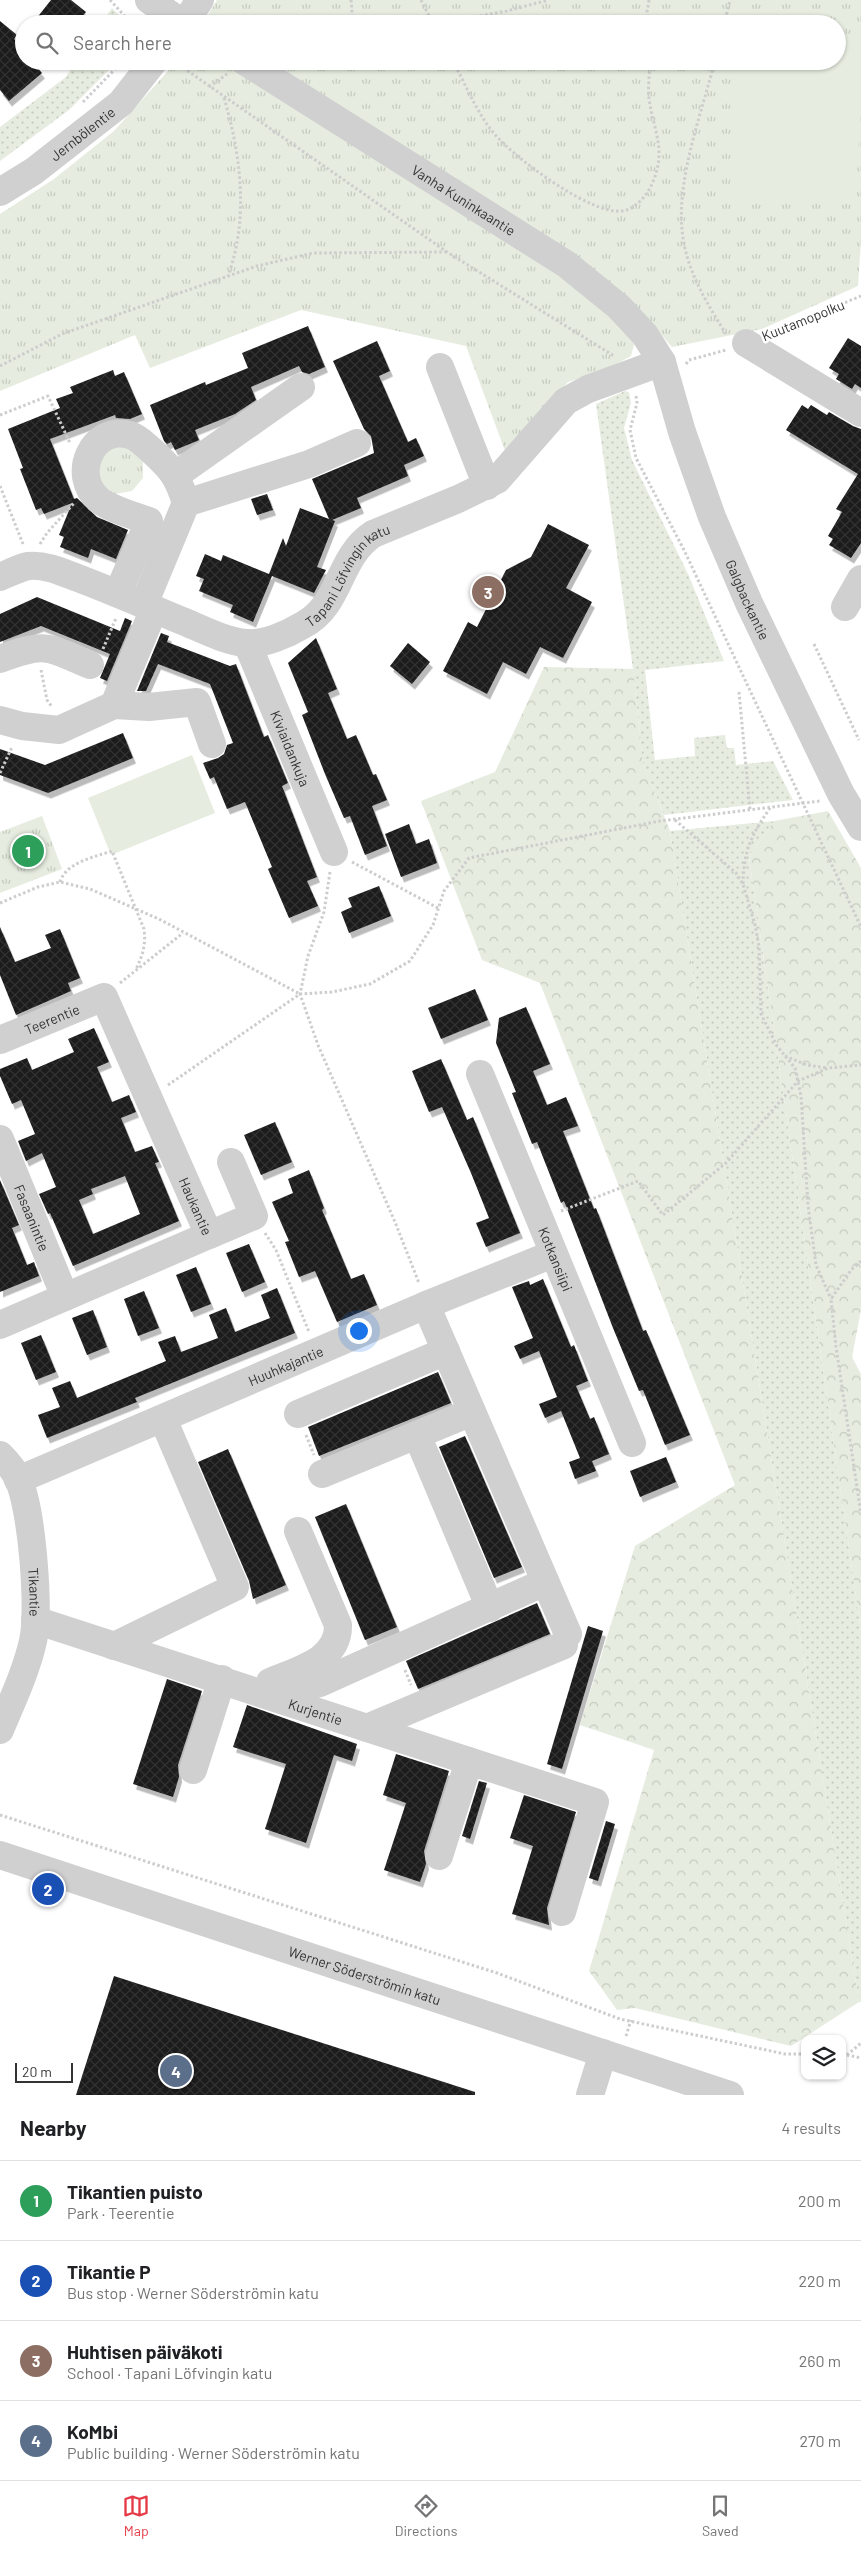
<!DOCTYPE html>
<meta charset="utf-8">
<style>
body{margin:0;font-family:Barlow,sans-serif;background:#f2f2f2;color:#202124}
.controls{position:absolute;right:15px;bottom:15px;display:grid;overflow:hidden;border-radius:10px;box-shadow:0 1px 4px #0004}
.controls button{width:45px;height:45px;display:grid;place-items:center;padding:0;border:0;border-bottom:1px solid #e0e0e0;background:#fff;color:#202124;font:25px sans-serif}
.scale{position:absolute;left:15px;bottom:12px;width:58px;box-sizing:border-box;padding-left:5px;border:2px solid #333;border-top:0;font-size:14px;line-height:18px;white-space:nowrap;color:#333;-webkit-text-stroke:4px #fff;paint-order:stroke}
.you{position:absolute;left:358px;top:1330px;width:18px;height:18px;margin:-12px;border:4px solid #fff;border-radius:50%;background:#1a73e8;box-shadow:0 0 0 8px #1a73e833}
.badge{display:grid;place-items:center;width:32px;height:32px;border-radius:50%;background:#e63946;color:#fff;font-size:16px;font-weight:700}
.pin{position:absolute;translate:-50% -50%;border:2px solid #fff;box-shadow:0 1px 5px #0006}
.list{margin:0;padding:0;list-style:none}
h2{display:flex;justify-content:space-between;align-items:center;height:65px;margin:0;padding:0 20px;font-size:21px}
h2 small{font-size:16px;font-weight:400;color:#757577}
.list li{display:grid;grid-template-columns:32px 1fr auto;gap:15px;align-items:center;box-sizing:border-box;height:80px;padding:0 20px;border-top:1px solid #e0e0e0}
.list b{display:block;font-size:19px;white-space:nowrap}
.list p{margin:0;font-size:16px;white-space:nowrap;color:#757577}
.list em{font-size:16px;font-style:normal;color:#757577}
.icon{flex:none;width:28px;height:28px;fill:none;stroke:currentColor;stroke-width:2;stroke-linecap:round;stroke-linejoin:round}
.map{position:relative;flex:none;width:861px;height:2095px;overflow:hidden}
.search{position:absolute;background:#fff;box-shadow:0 1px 4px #0004;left:15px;right:15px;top:15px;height:55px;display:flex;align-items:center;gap:12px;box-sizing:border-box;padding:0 18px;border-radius:28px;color:#757577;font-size:19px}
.sheet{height:385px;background:#fff}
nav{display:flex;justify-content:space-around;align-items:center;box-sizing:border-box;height:70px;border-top:1px solid #e0e0e0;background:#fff;font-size:14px;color:#757577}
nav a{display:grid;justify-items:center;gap:2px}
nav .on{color:#e63946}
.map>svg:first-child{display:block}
</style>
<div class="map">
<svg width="861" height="2095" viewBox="0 0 861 2095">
<defs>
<pattern id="grass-dots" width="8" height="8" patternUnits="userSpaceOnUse" patternTransform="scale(1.25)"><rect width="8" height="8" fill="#e6ecdf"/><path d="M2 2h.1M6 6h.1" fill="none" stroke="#c6cbc0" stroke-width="1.8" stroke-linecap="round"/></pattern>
<pattern id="forest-crowns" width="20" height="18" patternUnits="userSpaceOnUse" patternTransform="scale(1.25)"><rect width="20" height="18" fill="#e6ecdf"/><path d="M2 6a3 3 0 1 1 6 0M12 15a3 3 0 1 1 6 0" fill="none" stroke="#c6cbc0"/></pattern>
<pattern id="park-tufts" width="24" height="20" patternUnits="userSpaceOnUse" patternTransform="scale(1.25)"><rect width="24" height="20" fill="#e6ecdf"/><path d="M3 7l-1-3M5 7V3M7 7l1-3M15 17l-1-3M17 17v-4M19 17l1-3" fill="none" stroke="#c6cbc0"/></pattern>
<pattern id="building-cross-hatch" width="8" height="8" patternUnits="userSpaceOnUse" patternTransform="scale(1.25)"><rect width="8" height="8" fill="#1a1a1a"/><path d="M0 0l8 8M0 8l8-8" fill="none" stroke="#333"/></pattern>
<filter id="shadow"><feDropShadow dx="3" dy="5.5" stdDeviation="0" flood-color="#0004"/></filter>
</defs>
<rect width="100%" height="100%" fill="#fff"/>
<g fill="url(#grass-dots)">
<polygon points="112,8 128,24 101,24"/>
<polygon points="76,61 118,61 69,110 0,161 0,127 66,77"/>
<polygon points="625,391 629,392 631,403 624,428 632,460 688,574 724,661 645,670 655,760 695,756 694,738 725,735 727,748 734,748 736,765 773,761 793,800 664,815 643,764 633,669 596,404"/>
<polygon points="774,821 749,857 861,1631 861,2002 859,2002 670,831"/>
</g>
<g fill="url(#forest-crowns)">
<polygon points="544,667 633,669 643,763 670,831 859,2002 791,2046 635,2008 617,2010 589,1971 654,1750 580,1725 635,1546 735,1485 540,983 482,960 421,801 495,772"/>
<polygon points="828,811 861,868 861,1310 852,1357 861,1374 861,1631 749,857 774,821"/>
</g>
<g fill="url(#park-tufts)">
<polygon points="217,0 861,0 861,241 858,286 762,329 672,347 635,305 254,61 837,61 837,24 208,24 206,18"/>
<polygon points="177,61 229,61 555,268 612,312 635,341 631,356 611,367 568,382 538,412 507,456 466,346 301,310 150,368 135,335 0,391 0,214 54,179 114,131"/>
<polygon points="127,446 143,461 143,478 132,491 115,494 101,486 95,463 104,450"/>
<polygon points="42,816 62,869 0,893 0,832"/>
</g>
<g fill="#e6ecdf">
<polygon points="837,34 861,36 861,106 855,204 729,196 738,61 837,61"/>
<polygon points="192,755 215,813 111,855 88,798"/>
</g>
<g fill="url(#building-cross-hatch)" fill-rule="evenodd" filter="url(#shadow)">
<polygon points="51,0 71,0 86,12 76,24 32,24"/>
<polygon points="0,21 17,35 14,39 24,51 24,61 32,61 42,73 9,101 0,90"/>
<polygon points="308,326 325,367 309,374 302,372 299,366 251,387 256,400 235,414 195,430 199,440 197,441 175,450 171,442 167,444 164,441 150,405 205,382 206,385 248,368 242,353"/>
<polygon points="848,338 861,346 861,388 855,384 852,389 836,379 839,374 829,368"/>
<polygon points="377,341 390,371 379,376 408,442 416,438 424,456 404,465 408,476 357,498 361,508 332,520 335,521 317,567 326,570 314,593 272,576 253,622 230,612 233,605 199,591 204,579 196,576 205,554 221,561 223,555 269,574 283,538 286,546 300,508 329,519 312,479 374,453 371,436 364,429 333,361"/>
<polygon points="113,370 115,376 124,372 142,414 130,419 116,418 115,415 50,439 74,499 77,498 97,517 128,530 116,559 91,549 88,558 60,547 64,537 59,535 72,503 44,514 41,508 36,510 20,469 23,468 8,429 60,408 56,399 73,393 70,387"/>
<polygon points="802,405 808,409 811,405 827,415 829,412 853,426 861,429 861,543 851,558 829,545 833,539 828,536 842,512 836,509 858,474 786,430"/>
<polygon points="267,494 273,510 257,515 251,499"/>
<polygon points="548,524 589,545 566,588 592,602 563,658 540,647 526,674 503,662 487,694 443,671 468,622 477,627 506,570 531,557"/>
<polygon points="37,597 120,631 125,618 132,621 107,681 100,678 110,654 41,626 0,642 0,614"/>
<polygon points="161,633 169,636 167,642 230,666 236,664 264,737 268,735 288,783 282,786 317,877 307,881 318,906 289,918 268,869 272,867 245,802 227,809 214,777 210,779 203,763 218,758 224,754 227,745 233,743 210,684 158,664 146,691 137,691"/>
<polygon points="316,638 337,689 328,693 347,739 356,735 373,775 376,774 387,800 372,806 387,846 365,855 350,816 344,818 325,774 302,715 308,712 288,663"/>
<polygon points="408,643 430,662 412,684 390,666"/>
<polygon points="123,733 133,758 48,793 0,775 0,749 45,765"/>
<polygon points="409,824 416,844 429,839 437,863 401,877 385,834"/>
<polygon points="379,886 391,916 349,933 341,912 352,907 348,898"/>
<polygon points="0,927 15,962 51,948 45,935 60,929 80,978 68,983 71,991 16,1015 0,975"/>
<polygon points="475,989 488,1020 441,1039 428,1008"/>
<polygon points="526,1007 550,1064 533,1071 547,1105 566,1097 578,1126 563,1131 594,1209 596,1208 643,1331 646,1330 690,1435 665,1445 643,1390 639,1391 613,1328 564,1201 561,1203 537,1142 532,1144 512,1093 516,1092 496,1043 499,1018"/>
<path d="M94,1028L109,1062L97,1067L112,1102L129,1095L136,1112L121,1118L135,1152L152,1146L159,1162L155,1163L179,1221L73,1266L50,1213L48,1214L39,1194L56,1187L42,1153L26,1161L18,1141L35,1134L21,1100L12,1104L0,1076V1069L27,1058L32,1070L74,1052L68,1039ZM125,1176L140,1214L93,1234L79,1200L93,1194L91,1189Z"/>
<polygon points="441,1059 467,1120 473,1117 520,1233 486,1247 476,1223 489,1218 471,1173 442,1107 429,1112 412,1071"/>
<polygon points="275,1122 292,1162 261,1175 244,1135"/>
<polygon points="309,1170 324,1208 322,1210 351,1279 364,1274 377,1305 337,1322 315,1271 299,1277 285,1242 289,1241 272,1202 293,1193 288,1179"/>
<polygon points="0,1180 19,1225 12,1228 27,1265 34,1262 39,1276 0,1292"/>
<polygon points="249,1244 265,1282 242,1292 226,1253"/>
<polygon points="196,1267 211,1304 191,1312 176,1275"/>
<polygon points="543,1279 571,1347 574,1345 588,1381 576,1386 590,1419 594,1417 609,1454 592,1461 596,1471 575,1479 569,1462 580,1458 561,1411 545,1418 539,1404 557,1397 539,1351 520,1359 514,1346 533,1338 512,1287 529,1281 530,1285"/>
<polygon points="277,1288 295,1333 135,1398 137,1402 47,1438 38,1415 60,1407 52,1388 70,1381 77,1398 166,1361 158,1342 175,1336 181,1352 218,1338 209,1315 226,1308 235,1332 270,1318 261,1295"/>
<polygon points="144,1291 159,1328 138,1336 124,1299"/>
<polygon points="93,1310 107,1347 87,1355 72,1318"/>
<polygon points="41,1335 56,1372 36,1380 21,1343"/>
<polygon points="438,1372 451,1403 319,1456 308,1427"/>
<polygon points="465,1436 522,1567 494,1578 439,1447"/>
<polygon points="228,1449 286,1585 253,1599 249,1581 198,1462"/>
<polygon points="666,1457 676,1482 640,1497 630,1471"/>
<polygon points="346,1504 397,1627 365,1640 315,1517"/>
<polygon points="537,1603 550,1634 418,1689 406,1661"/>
<polygon points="588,1626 603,1631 562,1769 547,1764"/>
<polygon points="167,1679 202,1691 178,1765 179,1777 173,1797 133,1784"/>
<polygon points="247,1705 357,1744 352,1761 334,1755 306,1843 265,1829 286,1764 233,1747"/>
<polygon points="396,1754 449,1771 424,1851 426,1864 420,1882 384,1870 406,1803 383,1795"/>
<polygon points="479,1781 487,1783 470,1839 462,1836"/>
<polygon points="524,1795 576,1812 547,1908 549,1925 512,1914 533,1846 510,1838"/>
<polygon points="606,1821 615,1824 598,1881 589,1878"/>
<polygon points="114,1976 475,2092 475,2095 76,2095"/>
</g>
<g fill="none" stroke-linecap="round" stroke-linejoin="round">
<g stroke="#cdcdcd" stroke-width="3" stroke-dasharray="2.5 2.5" stroke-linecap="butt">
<polyline points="110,0 132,24"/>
<polyline points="351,0 353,24"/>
<polyline points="421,0 433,24"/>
<polyline points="649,0 647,12 649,24"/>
<polyline points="436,24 507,11 548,0"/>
<polyline points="724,24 730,0"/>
<path d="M453,61C467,87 479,119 500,140C521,162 592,215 622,211C635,210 647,195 652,184C667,151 654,132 649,99C648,87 649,73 651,61"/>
<path d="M715,61C702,111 677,178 682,229C685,268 706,302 726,334"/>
<polyline points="175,62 447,252 614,356"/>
<polyline points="209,87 227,74"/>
<path d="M224,98C241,155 249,219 228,276"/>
<polyline points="83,102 121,63"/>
<polyline points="771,333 861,296"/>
<polyline points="686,364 689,360 726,350"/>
<polyline points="0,366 62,334 257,266 313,253 446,252"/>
<polyline points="636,396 637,403 630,430 636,458 684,550 861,927"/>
<polyline points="0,415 48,396 70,443"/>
<polyline points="0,486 23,544"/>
<polyline points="40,544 47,533 74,503"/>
<polyline points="814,644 859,740"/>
<polyline points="103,649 116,618"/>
<polyline points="41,670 47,700 52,707"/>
<polyline points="739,692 750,810"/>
<polyline points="0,773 12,747"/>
<polyline points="675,820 736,873 743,884 755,925 759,946 761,1014 777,1046 795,1068 801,1096 808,1205 816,1265 831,1299"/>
<polyline points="352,862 438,908"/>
<polyline points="330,872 324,912 308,956 300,994 318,1045 395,1222 419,1283"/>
<path d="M60,882C66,862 95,857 112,851L144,929C146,944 143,955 136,969"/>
<path d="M743,884C744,849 751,836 770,808"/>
<polyline points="0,903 38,887 60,882 90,889 159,919 300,994"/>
<polyline points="120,983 183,933"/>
<polyline points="785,1056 807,1065 827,1068"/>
<polyline points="168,1085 300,994 332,992 370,984 410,961 433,925 444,891 469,858 660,821 820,801"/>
<polyline points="561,1211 638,1181 663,1215 726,1163 798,1081 828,1068 861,1065"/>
<polyline points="265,1233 276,1250 309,1332"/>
<polyline points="861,1261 851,1270 831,1299 836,1347 861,1514"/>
<polyline points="306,1435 314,1455"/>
<polyline points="405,1670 411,1685"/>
<polyline points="0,1815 497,1973 620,2019 785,2054 805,2054"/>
<polyline points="626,2036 631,2020"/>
<polyline points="842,2054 861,2058"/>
<polyline points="847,2055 861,2043"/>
</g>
<g stroke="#d0d0d0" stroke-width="28">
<polyline points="149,0 184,24 200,0"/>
<path id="s1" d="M244,61L566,264L619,307L645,335L662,362L682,432L712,517L749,603L841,794L861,827"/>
<path id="s2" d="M0,192L34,171L121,103L154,61"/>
<polyline points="746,343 861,413"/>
<polyline points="440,367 487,486"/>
<polyline points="176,475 301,387"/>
<path id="s3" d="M0,577C9,573 19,568 28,566C47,564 66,574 83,580C117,593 151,608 185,622C204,630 225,641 246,643C264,645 288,634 303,625C342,604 337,558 373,534L458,499L497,480L566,401L588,389L662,362"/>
<path d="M118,593L149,521C133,515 112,510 99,500C70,476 92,424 130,435C139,438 145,445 151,450C172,469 178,477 186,503"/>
<polyline points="144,604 186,503 309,464 357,443"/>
<polyline points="845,607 861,579"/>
<path id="s4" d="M247,643L334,852"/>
<path d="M0,659C45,642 46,646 90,665"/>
<polyline points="114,705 149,707 197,702 212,744"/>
<polyline points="0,720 22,726 59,730 114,705 154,609"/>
<path id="s5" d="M0,1040L104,997L209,1235L0,1325"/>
<path id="s6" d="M480,1074L632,1443"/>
<path id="s7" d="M0,1139L65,1297"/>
<polyline points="209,1235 254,1216 231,1162"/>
<polyline points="426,1305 568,1634"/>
<polyline points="298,1414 446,1351"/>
<polyline points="417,1435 490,1608"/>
<path id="s8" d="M0,1455C7,1462 14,1470 18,1479C32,1507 40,1611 33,1641C26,1672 12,1701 0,1730"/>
<polyline points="322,1474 472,1412"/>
<path id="s9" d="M18,1480L426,1305L553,1254"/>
<path id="s10" d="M35,1620L595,1802L562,1912"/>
<polyline points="114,1646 235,1587 163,1419"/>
<path d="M270,1682C297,1670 339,1661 338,1625L298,1531"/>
<polyline points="269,1692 294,1690 320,1683 545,1582"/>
<polyline points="367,1728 564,1645"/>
<polyline points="193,1770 222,1679"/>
<path id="s11" d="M0,1855L730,2095"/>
<polyline points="439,1856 469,1761"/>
<polyline points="590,2095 603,2053"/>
</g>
</g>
<g text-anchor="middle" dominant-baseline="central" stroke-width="5" stroke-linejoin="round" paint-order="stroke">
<g font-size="14" fill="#333" stroke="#fff">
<text stroke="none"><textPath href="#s2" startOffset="101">Jernbölentie</textPath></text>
<text stroke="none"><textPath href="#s1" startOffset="260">Vanha Kuninkaantie</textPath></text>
<text transform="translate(803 320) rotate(-22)">Kuutamopolku</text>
<text stroke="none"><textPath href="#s3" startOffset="392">Tapani Löfvingin katu</textPath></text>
<text stroke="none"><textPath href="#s1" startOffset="772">Galgbackantie</textPath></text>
<text stroke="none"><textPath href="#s4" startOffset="114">Kiviaidankuja</textPath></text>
<text stroke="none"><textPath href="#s5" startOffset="56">Teerentie</textPath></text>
<text stroke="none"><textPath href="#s5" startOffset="341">Haukantie</textPath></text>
<text stroke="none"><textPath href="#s7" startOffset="85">Fasaanintie</textPath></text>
<text stroke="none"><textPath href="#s6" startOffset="200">Kotkansiipi</textPath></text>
<text stroke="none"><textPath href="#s9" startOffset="291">Huuhkajantie</textPath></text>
<text stroke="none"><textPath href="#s8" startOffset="145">Tikantie</textPath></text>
<text stroke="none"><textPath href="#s10" startOffset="295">Kurjentie</textPath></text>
<text stroke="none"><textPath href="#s11" startOffset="384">Werner Söderströmin katu</textPath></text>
</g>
</g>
</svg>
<div class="controls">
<button><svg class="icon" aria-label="layers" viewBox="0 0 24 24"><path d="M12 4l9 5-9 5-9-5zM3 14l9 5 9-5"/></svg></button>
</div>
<div class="scale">20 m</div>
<div class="you"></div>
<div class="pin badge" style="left:28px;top:851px;background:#2e9e5b">1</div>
<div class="pin badge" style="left:48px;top:1889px;background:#1a4fb4">2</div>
<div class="pin badge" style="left:488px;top:592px;background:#8d6e63">3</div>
<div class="pin badge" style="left:176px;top:2071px;background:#5c6f8a">4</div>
<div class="search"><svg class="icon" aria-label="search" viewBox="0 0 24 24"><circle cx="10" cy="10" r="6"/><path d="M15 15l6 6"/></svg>Search here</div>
</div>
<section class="sheet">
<h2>Nearby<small>4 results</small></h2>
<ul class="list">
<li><span class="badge" style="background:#2e9e5b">1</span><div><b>Tikantien puisto</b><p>Park · Teerentie</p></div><em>200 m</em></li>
<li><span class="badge" style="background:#1a4fb4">2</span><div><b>Tikantie P</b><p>Bus stop · Werner Söderströmin katu</p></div><em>220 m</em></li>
<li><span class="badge" style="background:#8d6e63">3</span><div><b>Huhtisen päiväkoti</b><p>School · Tapani Löfvingin katu</p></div><em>260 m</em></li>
<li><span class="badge" style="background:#5c6f8a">4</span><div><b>KoMbi</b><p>Public building · Werner Söderströmin katu</p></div><em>270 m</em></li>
</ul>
</section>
<nav>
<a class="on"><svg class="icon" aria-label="map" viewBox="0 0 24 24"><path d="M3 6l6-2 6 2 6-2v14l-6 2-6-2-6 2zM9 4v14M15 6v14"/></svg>Map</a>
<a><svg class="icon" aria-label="directions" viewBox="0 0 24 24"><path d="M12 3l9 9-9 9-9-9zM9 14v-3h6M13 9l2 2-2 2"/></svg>Directions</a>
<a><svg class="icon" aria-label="saved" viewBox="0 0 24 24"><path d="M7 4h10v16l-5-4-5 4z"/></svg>Saved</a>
</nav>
